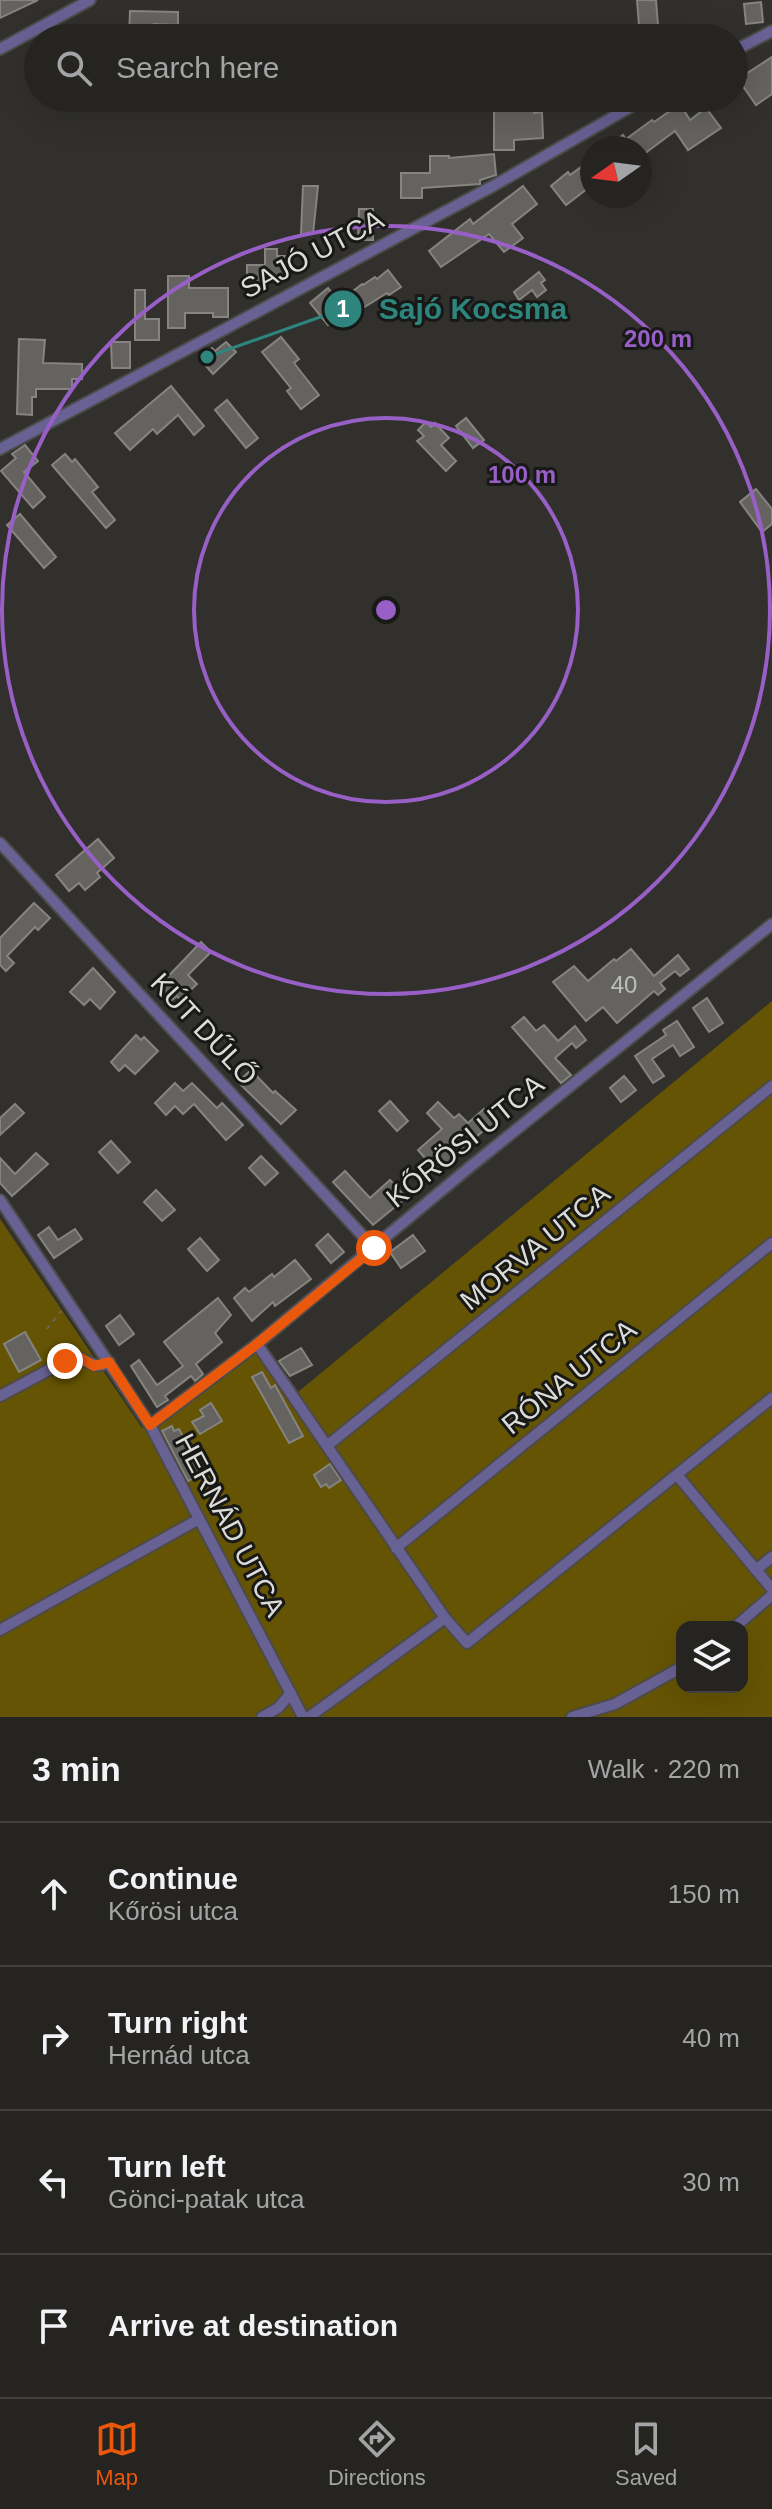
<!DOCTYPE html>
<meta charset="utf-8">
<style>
body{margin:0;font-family:Helvetica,sans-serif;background:#31302e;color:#f1f3f6}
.controls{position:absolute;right:24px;bottom:24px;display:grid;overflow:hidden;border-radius:16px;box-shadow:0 8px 32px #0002}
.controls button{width:72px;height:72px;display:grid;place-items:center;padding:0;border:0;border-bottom:2px solid #42413f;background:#252421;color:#f1f3f6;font:40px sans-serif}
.compass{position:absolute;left:580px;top:136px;width:72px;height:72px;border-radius:50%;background:#252421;box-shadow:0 8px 32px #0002;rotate:256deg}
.stop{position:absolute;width:24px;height:24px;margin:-18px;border:6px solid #ea580c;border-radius:50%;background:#fff}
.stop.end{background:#ea580c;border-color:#fff;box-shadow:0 2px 8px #0008}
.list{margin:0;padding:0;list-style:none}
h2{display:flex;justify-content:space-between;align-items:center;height:104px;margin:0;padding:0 32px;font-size:34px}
h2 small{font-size:26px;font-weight:400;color:#a3a4a5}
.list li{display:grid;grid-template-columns:52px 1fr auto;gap:24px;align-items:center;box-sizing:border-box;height:144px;padding:0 32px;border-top:2px solid #42413f}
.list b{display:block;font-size:30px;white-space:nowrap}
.list p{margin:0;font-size:26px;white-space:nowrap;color:#a3a4a5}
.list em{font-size:26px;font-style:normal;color:#a3a4a5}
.icon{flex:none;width:44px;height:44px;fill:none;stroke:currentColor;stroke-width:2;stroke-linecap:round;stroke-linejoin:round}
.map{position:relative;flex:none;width:772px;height:1717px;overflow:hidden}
.search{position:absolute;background:#252421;box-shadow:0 8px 32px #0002;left:24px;right:24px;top:24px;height:88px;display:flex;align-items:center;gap:20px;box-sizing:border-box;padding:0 28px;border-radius:44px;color:#a3a4a5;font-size:30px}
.sheet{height:680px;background:#252421}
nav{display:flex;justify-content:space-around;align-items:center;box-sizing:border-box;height:112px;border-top:2px solid #42413f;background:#252421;font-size:22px;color:#a3a4a5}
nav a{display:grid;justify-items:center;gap:4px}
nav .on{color:#ea580c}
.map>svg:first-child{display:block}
</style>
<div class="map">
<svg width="772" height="1717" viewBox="0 0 772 1717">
<rect width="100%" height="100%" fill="#31302c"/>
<path fill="#655403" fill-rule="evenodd" d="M772,1001V1717H0V1219L142,1428L257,1337L298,1392ZM682,1627H742V1687H682Z"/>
<g fill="#64635f" stroke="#858480" stroke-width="2">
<polygon points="0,0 38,0 0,18"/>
<polygon points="637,0 656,0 659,38 640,38"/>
<polygon points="761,2 763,22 746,24 744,4"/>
<polygon points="130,11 178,12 178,25 154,24 154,38 129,38"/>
<polygon points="772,57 772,94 756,105 738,79"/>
<polygon points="494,98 534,98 534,113 542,112 543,138 514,140 514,150 494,150"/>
<polygon points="680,104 690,120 706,108 721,128 688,150 675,131 640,157 640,148 606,148 623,135 626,139 652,120 654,122"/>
<polygon points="494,154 496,175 480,180 480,184 422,188 422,198 401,198 401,173 430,173 430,156 449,156 449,158"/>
<polygon points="592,159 592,185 566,205 551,186 568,172 570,175"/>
<polygon points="303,186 318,186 313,234 301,234"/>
<polygon points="523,186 537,204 512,224 523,238 504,252 489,234 441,267 429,251 470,219 473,224"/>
<polygon points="359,209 373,209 373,240 358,240"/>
<polygon points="265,249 277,249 277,256 290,256 290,276 262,278 262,287 247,287 247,265 265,265"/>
<polygon points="388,270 401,287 389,295 387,293 363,308 358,301 328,325 310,303 328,288 339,302 362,284 363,285 375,277 377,279"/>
<polygon points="539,272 545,280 541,283 546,290 537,297 532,290 519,300 514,292"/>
<polygon points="168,276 189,276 189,288 228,288 228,317 213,317 213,313 185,313 185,328 168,328"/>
<polygon points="135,290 145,290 145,319 159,319 159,340 135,340"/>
<polygon points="281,337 299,359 294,363 319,395 301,409 287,391 291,388 262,352"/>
<polygon points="19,339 45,340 43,363 82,364 82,379 72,379 72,389 36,389 36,397 32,397 32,415 17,414"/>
<polygon points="111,342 130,342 130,368 112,368"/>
<polygon points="226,342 236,352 213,374 199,358 212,348 215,351"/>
<polygon points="171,386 204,426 194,435 178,415 157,434 153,429 130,450 115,433"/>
<polygon points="227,400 258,438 246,448 215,410"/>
<polygon points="466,418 484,440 473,448 456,426"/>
<polygon points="426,422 431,427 435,423 449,438 441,445 456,461 446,471 417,441 424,436 418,430"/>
<polygon points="25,445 38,461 24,472 45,497 33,508 1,471 16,458 12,454"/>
<polygon points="65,454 72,462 75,459 98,487 92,492 115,520 106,528 52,465"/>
<polygon points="756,489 772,509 772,524 762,532 740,502"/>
<polygon points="20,514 56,557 44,568 7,525"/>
<polygon points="98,839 114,858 97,873 100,877 85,890 79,883 69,891 56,875"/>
<polygon points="34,903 50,918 38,930 35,927 7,956 14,963 6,971 0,965 0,938"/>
<polygon points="201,942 211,952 188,975 197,984 180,1000 177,996 171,1001 158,987"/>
<polygon points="631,949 654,976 678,955 689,969 680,976 675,971 660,983 665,989 658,995 654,991 617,1023 603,1007 586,1021 553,982 574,966 588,981 614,959 616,961"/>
<polygon points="93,968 115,992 100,1009 90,999 84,1005 70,992"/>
<polygon points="707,998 723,1023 709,1032 693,1008"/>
<polygon points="524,1017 536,1031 544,1025 558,1041 575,1026 586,1040 576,1048 572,1043 555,1058 571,1075 561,1083 512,1027"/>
<polygon points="677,1021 694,1047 680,1056 673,1045 652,1059 664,1076 653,1083 635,1056 666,1035 663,1030"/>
<polygon points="136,1035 141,1040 144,1037 158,1051 135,1074 125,1065 119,1071 111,1062"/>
<polygon points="251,1070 273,1093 275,1091 296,1110 281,1124 238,1082"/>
<polygon points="624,1076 636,1090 621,1102 610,1088"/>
<polygon points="175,1083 183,1091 192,1083 217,1108 222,1103 243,1125 226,1140 194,1104 183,1114 175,1106 166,1115 155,1103"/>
<polygon points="390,1101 408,1121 397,1131 379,1111"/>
<polygon points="438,1102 454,1118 459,1114 468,1123 484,1109 496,1124 486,1132 484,1130 437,1172 418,1150 442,1129 427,1113"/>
<polygon points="15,1104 24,1113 0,1135 0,1118"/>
<polygon points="111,1141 130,1162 118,1173 99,1152"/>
<polygon points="36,1153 48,1164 12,1196 0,1183 0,1158 15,1174"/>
<polygon points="261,1156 278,1173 265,1185 249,1168"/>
<polygon points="345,1171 370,1198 390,1180 406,1198 373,1225 333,1182"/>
<polygon points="156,1190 175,1210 162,1221 144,1202"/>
<polygon points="49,1227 58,1240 75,1229 82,1239 54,1258 38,1235"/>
<polygon points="328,1234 344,1252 331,1263 316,1245"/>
<polygon points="413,1235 425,1251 401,1268 390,1252"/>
<polygon points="200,1238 219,1260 207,1271 188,1249"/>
<polygon points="295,1260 311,1279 275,1306 273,1302 252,1321 234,1298 245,1288 249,1292 272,1274 274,1277"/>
<polygon points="218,1298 231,1315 215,1333 222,1342 196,1364 203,1374 195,1381 191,1376 165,1396 168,1400 157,1407 131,1366 139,1360 157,1385 183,1366 164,1342"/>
<polygon points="120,1315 134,1334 119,1345 106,1326"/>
<polygon points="25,1332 41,1360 19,1372 4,1344"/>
<polygon points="301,1348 312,1365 290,1376 279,1361"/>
<polygon points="262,1372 271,1388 275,1385 303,1436 289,1443 252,1377"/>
<polygon points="211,1403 222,1421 200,1434 192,1422 204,1416 200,1410"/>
<polygon points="172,1426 174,1431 179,1429 202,1473 188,1481 162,1431"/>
<polygon points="330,1464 341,1480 329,1488 326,1484 321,1487 314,1475"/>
</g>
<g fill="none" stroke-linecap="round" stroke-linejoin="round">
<defs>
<g id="minor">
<polyline points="0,49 90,0"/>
<polyline points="734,51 772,31"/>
<polyline points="0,449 493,186 646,98"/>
<polyline points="0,843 374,1248"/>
<polyline points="0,1200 150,1425 303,1717"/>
<polyline points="257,1344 445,1618 467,1643 772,1398"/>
<path d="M0,1396L71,1358C87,1356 93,1372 109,1362"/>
<polyline points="150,1425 257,1344 471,1166 772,924"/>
<polyline points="328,1445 772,1086"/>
<polyline points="677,1475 772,1589"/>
<polyline points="396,1548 772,1243"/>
<polyline points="756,1570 772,1557"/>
<polyline points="735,1627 772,1595"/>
<polyline points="0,1630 199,1519"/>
<polyline points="262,1717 278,1708 291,1693"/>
<polyline points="309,1717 445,1618"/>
<polyline points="572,1717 615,1704 682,1667"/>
</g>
</defs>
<use href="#minor" stroke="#4c4b48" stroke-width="14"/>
<polyline stroke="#696864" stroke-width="2" stroke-dasharray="4 6" stroke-linecap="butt" points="47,1329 61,1311"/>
<use href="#minor" stroke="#686194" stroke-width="10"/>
</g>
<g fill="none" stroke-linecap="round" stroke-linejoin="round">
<polyline stroke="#ea580c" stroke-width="10" points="65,1361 79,1357 94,1366 109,1362 150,1425 257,1344 374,1248"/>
</g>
<g fill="none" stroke="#9860c6" stroke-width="4">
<circle cx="386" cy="610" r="192"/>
<circle cx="386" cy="610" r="384"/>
</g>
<g text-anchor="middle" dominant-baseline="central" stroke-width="6" stroke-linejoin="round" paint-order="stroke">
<g font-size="24" fill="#bdbdba">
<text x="624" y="984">40</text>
</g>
<g font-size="28" fill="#dbdbd8" stroke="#181816">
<text transform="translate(312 254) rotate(-28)">SAJÓ UTCA</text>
<text transform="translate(204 1029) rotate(47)">KÚT DŰLŐ</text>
<text transform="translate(465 1141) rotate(-39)">KŐRÖSI UTCA</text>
<text transform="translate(535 1247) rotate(-39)">MORVA UTCA</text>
<text transform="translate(569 1377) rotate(-39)">RÓNA UTCA</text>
<text transform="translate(230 1525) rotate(62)">HERNÁD UTCA</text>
</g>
</g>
<circle cx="386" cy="610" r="12" fill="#9860c6" stroke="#181816" stroke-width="4"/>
<g font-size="24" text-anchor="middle" font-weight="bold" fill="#9860c6" stroke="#181816" stroke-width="6" stroke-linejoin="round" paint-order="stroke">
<text x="658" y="347">200 m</text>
<text x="522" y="483">100 m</text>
</g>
<path fill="none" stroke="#2e857e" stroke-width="3" d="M207 357L343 309"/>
<g fill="#2e857e" stroke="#181816" stroke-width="3">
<circle cx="207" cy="357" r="8"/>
<circle cx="343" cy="309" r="20"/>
</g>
<g font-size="24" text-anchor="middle" font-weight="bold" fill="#fff">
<text x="343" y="317">1</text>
</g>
<g font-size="30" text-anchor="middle" font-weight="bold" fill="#2e857e" stroke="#181816" stroke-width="6" stroke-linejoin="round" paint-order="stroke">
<text x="473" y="319">Sajó Kocsma</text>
</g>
</svg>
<div class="controls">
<button><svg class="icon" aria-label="layers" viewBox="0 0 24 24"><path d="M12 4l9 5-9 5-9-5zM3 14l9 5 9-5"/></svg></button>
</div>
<svg class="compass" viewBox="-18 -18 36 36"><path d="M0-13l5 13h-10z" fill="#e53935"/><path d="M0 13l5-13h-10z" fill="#a3a4a5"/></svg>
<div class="stop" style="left:374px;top:1248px"></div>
<div class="stop end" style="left:65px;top:1361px"></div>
<div class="search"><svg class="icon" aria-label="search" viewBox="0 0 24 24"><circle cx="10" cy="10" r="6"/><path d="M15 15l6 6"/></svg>Search here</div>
</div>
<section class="sheet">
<h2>3 min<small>Walk · 220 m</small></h2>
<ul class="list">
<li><svg class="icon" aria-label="ahead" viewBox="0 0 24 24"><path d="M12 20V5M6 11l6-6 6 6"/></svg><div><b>Continue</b><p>Kőrösi utca</p></div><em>150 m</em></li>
<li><svg class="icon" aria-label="right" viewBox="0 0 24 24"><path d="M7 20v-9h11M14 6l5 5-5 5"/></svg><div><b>Turn right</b><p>Hernád utca</p></div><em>40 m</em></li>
<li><svg class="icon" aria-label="left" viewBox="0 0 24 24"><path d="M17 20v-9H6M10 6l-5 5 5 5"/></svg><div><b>Turn left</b><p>Gönci-patak utca</p></div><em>30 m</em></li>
<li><svg class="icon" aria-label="arrive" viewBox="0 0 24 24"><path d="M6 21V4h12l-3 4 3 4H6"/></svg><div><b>Arrive at destination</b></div></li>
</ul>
</section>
<nav>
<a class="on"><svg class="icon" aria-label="map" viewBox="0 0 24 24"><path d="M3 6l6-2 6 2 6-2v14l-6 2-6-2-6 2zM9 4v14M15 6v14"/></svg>Map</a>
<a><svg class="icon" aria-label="directions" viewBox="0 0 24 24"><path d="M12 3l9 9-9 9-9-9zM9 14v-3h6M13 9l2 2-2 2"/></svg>Directions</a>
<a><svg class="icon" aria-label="saved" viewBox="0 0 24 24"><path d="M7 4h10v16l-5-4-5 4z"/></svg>Saved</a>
</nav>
